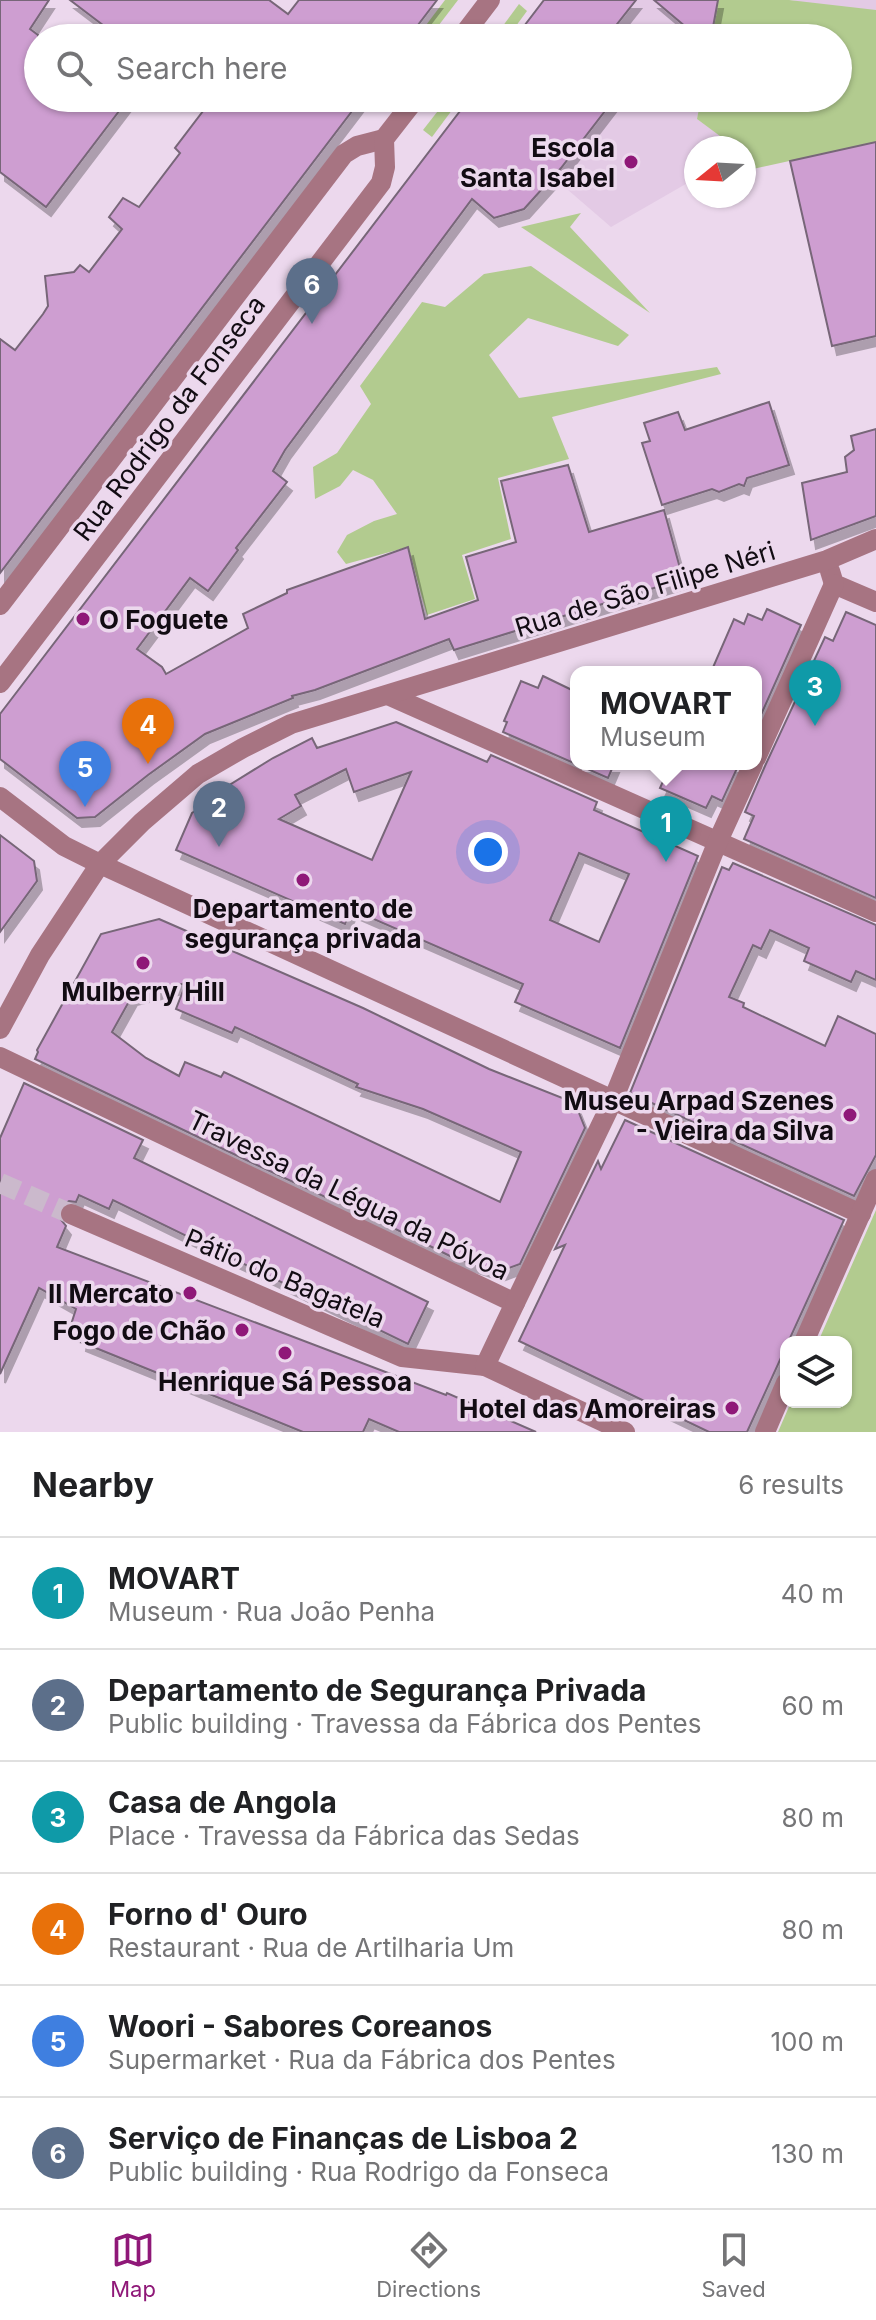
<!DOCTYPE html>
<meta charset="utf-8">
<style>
body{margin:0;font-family:Inter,sans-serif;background:#f6f6f6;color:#202124}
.controls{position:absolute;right:24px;bottom:24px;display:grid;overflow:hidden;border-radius:16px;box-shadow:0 2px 6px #0004}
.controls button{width:72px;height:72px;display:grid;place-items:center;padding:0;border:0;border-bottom:2px solid #e0e0e0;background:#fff;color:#202124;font:40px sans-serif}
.compass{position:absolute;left:684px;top:136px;width:72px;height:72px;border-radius:50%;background:#fff;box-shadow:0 2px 6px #0004;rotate:252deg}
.you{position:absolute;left:488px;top:852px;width:28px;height:28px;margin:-20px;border:6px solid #fff;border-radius:50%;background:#1a73e8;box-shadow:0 0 0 12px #1a73e833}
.badge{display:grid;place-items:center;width:52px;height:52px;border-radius:50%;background:#8f1878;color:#fff;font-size:26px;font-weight:700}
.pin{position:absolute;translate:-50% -66px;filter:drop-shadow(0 2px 4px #0008)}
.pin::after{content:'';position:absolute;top:42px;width:28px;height:24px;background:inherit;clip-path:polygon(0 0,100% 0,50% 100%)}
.popup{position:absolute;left:570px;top:666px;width:192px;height:104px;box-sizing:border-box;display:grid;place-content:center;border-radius:16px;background:#fff;filter:drop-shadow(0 2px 6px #0005);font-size:26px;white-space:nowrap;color:#757577}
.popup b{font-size:30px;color:#202124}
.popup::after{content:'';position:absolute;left:50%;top:100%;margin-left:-16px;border:16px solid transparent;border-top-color:#fff}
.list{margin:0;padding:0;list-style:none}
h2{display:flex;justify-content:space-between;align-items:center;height:104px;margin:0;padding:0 32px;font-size:34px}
h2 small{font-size:26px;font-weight:400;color:#757577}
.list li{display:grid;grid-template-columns:52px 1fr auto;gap:24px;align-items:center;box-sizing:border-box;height:112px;padding:0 32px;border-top:2px solid #e0e0e0}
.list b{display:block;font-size:30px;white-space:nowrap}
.list p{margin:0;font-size:26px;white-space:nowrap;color:#757577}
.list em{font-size:26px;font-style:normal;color:#757577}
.icon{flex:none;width:44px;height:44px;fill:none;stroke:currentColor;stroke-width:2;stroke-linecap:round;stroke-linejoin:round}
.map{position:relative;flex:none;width:876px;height:1432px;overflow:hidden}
.search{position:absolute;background:#fff;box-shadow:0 2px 6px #0004;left:24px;right:24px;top:24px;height:88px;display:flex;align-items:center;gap:20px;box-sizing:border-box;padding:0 28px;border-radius:44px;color:#757577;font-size:30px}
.sheet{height:776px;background:#fff}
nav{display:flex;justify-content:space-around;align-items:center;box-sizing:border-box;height:112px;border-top:2px solid #e0e0e0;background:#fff;font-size:22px;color:#757577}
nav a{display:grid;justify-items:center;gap:4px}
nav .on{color:#8f1878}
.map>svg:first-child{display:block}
</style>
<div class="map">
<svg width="876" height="1432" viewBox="0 0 876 1432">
<defs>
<filter id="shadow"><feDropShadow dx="5" dy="9" stdDeviation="0" flood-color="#0004"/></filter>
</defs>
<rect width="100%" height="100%" fill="#ecd8ed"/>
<g fill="#e3cae5">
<polygon points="636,0 654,0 699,38 606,38"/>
<polygon points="792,0 876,0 876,19"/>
<polygon points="615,98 701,98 697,119 725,139 717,148 696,148 696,175 691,181 611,227 553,177"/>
</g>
<g fill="#b2cb8f">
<polygon points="445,0 458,0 429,38 417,37"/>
<polygon points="718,0 789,0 876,10 876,142 744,171 744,148 717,148 724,139 697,119 701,98 838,98 838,38 711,38"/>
<polygon points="519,4 527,11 507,38 494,38"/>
<polygon points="448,98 461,98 432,137 423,130"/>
<polygon points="581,213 570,227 650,313 521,227"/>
<polygon points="531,266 629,335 618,346 528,318 489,355 519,398 717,367 721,374 552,417 569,459 498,478 511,539 462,555 475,599 427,615 408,547 346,564 337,552 347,535 374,521 397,514 373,480 353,470 340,486 315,499 313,467 337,453 371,404 360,386 422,302 445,307 484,274"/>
<polygon points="876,1210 876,1432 778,1432 791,1402 846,1402 846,1342 818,1342"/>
</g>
<g fill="#ce9ed1" stroke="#776678" stroke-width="2" fill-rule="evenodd" filter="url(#shadow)">
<polygon points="0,0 49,0 30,29 38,35 38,98 129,98 46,207 0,172"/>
<polygon points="70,0 269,0 288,14 299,0 437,0 408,38 120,38"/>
<polygon points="544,0 636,0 606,38 600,38 585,26 577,38 515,38"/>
<polygon points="654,0 718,0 711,38 699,38"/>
<polygon points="213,98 362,98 0,573 0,339 15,350 43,314 48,306 45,276 74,272 80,265 89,272 122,229 109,217 123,198 139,207 180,153 175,148"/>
<polygon points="470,98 615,98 561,168 524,209 494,218 472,199 285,450 273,471 287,482 236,548 238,550 208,591 190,578 137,649 162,667 166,674 248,628 243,614 287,593 287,590 408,547 425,619 478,600 466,557 516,542 501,481 568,465 589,532 664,510 683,579 454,650 449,639 315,690 292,696 293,698 205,734 148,775 95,817 77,818 0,759 0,714"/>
<polygon points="876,142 876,336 832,346 790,161"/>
<polygon points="769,402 789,465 747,478 744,486 739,484 719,492 712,489 662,505 642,443 650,441 644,423 678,412 685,430"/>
<polygon points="876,429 876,516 811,540 802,483 847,472 845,457 854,450 851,436"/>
<polygon points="767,609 801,625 756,726 756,672 711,672 734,619 744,624 748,614 762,620"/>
<polygon points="846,612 876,625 876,898 744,839 754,816 745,812 765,766 825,637 833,641"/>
<polygon points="543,676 576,692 576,764 614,764 608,778 503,732 507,722 504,721 521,681 538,688"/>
<path d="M396,722L487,762L491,755L597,802L594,810L698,856L620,1048L515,1002L523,984L351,909L345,924L176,850L192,813L212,801L210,797L273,758L312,738L317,748ZM346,769L354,792L411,772L372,860L279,819L301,806L295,795ZM579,853L629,874L599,942L550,920Z"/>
<polygon points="671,764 739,764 722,801 712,796 706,808 660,788"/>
<polygon points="0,835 34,861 37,881 0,932"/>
<polygon points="733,863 876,925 876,980 856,971 851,982 804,961 809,948 770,930 761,949 753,945 729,997 744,1003 743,1007 825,1046 838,1016 876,1034 876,1155 854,1196 630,1093 722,867 729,870"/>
<path d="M159,919L363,1008L489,1069L575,1103L585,1128L520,1264L498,1272L454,1258L339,1201L338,1203L242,1158L35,1059L38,1052L37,1050L101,934ZM186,983L176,1009L232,1033L235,1027L358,1084L356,1087L423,1109L521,1152L500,1202L224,1072L221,1077L185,1062L179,1076L146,1058L112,1032L132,996Z"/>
<polygon points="24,1083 143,1140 134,1158 428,1302 408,1344 113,1200 109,1209 79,1195 76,1202 69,1201 59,1208 58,1216 66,1226 57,1247 446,1395 447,1393 536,1432 399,1432 369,1419 363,1432 303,1432 81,1342 82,1336 69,1331 76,1309 39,1288 0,1374 0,1138"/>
<polygon points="625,1120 844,1220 747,1432 709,1432 519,1341 565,1245 555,1249 598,1161 601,1169"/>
</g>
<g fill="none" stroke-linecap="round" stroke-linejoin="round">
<polyline stroke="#cbb9cc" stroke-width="20" stroke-dasharray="20 10" stroke-linecap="butt" points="0,1183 71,1214"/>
<polyline stroke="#a77482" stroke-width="20" points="71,1214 402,1357 485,1366"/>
<g stroke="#a77482" stroke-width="20">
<polyline points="461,38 490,0"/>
<polyline points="830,571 834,584 876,602"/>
<polyline points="0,605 344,154 357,146 384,139"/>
<polyline points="0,683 381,183 385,167 384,139 416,98"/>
<polyline points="388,695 876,912"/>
<polyline points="756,758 834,584"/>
<polyline points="0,797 64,846 100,864 861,1214"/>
<polyline points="0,1029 40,955 100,864 142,822 198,774 243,748 291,724 827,560 876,539"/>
<polyline points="0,1057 515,1303 485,1366 625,1432"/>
<polyline points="515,1303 613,1100 718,841 753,764"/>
<polyline points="804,1342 876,1179"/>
<polyline points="765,1432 786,1383"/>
</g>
</g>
<g fill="#8f1878" stroke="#ecd8ed" stroke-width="3">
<circle cx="631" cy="162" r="8"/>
<circle cx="83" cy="619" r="8"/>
<circle cx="303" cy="880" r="8"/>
<circle cx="143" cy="963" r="8"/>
<circle cx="850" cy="1115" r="8"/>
<circle cx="190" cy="1293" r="8"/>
<circle cx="242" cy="1330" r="8"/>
<circle cx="285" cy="1353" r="8"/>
<circle cx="732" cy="1408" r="8"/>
</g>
<g text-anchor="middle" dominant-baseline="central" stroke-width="7" stroke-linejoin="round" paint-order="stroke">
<g font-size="26" font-weight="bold" fill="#120c13" stroke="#ecd8ed" text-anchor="end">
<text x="615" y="147">Escola<tspan x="615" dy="30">Santa Isabel</tspan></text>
<text x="99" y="619" text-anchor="start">O Foguete</text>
<text x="303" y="908" text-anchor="middle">Departamento de<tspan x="303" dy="30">segurança privada</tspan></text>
<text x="143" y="991" text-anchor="middle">Mulberry Hill</text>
<text x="834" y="1100">Museu Arpad Szenes<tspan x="834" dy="30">- Vieira da Silva</tspan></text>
<text x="174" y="1293">Il Mercato</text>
<text x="226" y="1330">Fogo de Chão</text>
<text x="285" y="1381" text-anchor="middle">Henrique Sá Pessoa</text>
<text x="716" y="1408">Hotel das Amoreiras</text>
</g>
<g font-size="26" fill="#120c13" stroke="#ecd8ed">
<text transform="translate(169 418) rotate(-53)">Rua Rodrigo da Fonseca</text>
<text transform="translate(645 589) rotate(-17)">Rua de São Filipe Néri</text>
<text transform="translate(349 1195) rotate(26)">Travessa da Légua da Póvoa</text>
<text transform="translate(285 1278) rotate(23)">Pátio do Bagatela</text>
</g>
</g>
</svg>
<div class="controls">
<button><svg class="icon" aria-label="layers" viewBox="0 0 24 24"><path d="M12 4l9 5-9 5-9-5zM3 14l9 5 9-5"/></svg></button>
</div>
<svg class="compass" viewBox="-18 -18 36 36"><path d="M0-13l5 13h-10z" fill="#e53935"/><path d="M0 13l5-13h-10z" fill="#757577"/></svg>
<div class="you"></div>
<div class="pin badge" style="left:666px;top:862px;background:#0f9aa8">1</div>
<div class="popup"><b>MOVART</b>Museum</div>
<div class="pin badge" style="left:219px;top:847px;background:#5c6f8a">2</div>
<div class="pin badge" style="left:815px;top:726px;background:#0f9aa8">3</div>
<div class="pin badge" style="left:148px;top:764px;background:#e8710a">4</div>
<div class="pin badge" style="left:85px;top:807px;background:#3f7fe0">5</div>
<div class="pin badge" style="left:312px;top:324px;background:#5c6f8a">6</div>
<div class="search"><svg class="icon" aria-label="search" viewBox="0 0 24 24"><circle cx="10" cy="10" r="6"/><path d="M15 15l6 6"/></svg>Search here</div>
</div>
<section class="sheet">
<h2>Nearby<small>6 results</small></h2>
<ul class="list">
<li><span class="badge" style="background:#0f9aa8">1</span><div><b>MOVART</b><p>Museum · Rua João Penha</p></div><em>40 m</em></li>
<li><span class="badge" style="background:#5c6f8a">2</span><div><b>Departamento de Segurança Privada</b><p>Public building · Travessa da Fábrica dos Pentes</p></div><em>60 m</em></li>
<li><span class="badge" style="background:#0f9aa8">3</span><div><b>Casa de Angola</b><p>Place · Travessa da Fábrica das Sedas</p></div><em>80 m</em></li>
<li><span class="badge" style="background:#e8710a">4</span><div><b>Forno d' Ouro</b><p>Restaurant · Rua de Artilharia Um</p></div><em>80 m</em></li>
<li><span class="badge" style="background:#3f7fe0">5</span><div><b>Woori - Sabores Coreanos</b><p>Supermarket · Rua da Fábrica dos Pentes</p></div><em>100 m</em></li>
<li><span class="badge" style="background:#5c6f8a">6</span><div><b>Serviço de Finanças de Lisboa 2</b><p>Public building · Rua Rodrigo da Fonseca</p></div><em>130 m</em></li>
</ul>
</section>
<nav>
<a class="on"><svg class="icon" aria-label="map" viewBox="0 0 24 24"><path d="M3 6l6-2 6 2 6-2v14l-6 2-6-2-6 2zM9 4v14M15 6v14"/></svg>Map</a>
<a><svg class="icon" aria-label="directions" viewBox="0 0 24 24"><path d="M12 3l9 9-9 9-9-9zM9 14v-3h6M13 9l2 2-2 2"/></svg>Directions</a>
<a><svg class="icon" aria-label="saved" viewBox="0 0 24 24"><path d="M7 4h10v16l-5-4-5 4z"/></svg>Saved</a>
</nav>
